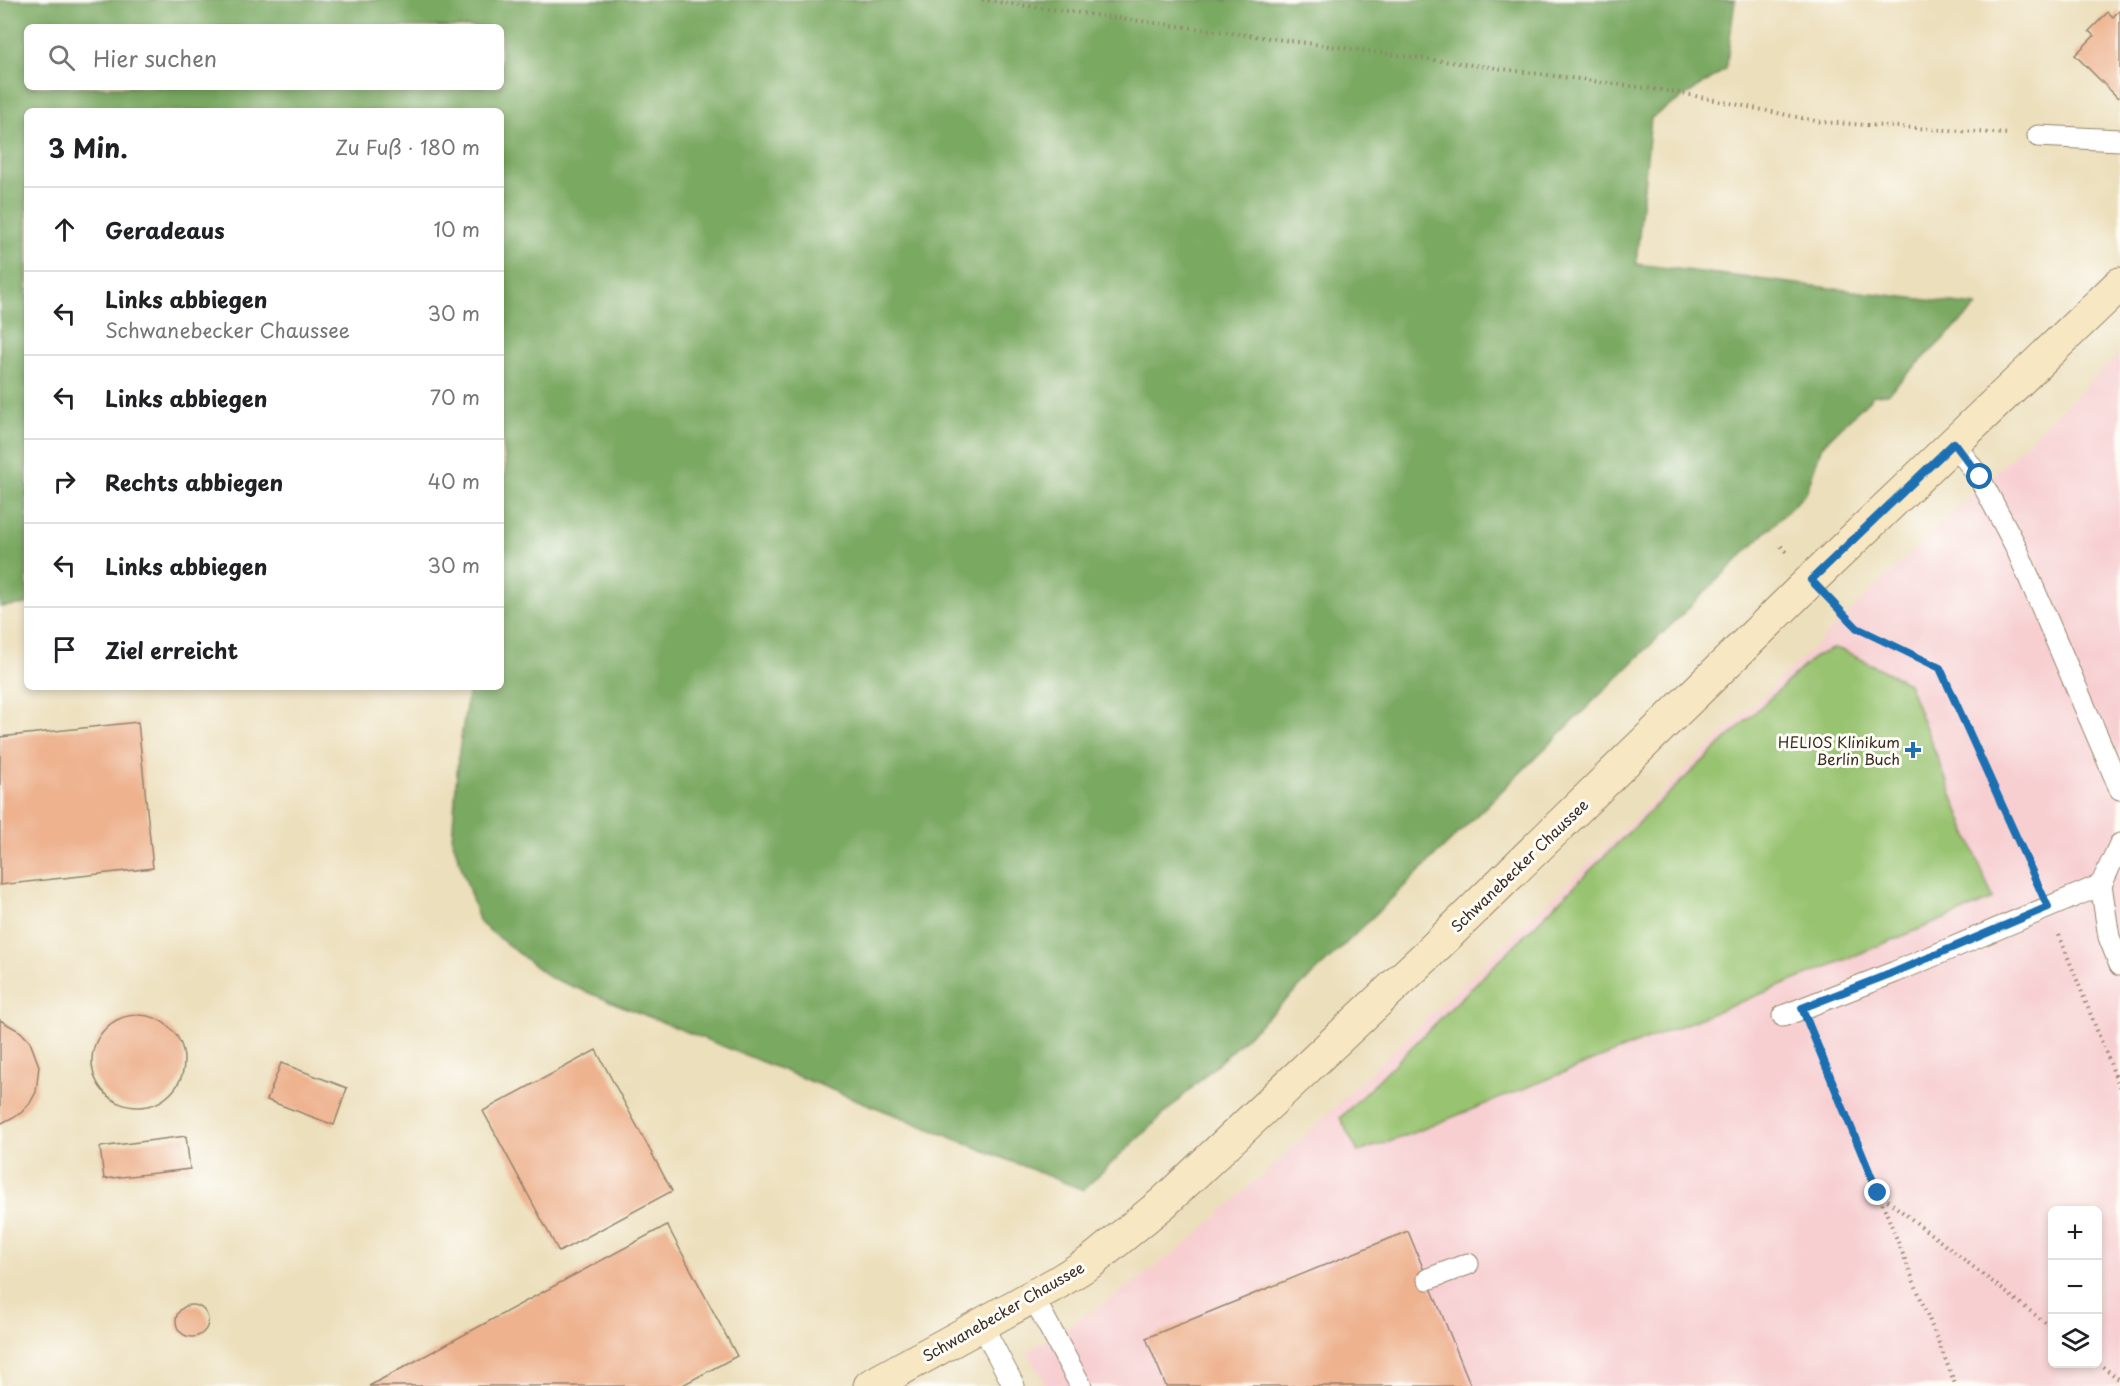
<!DOCTYPE html>
<html lang="de">
<meta charset="utf-8">
<style>
body{margin:0;font-family:"Playpen Sans",sans-serif;background:#f6f6f6;color:#202124}
.controls{position:absolute;right:18px;bottom:18px;display:grid;overflow:hidden;border-radius:9px;box-shadow:0 3px 9px #0003}
.controls button{width:54px;height:54px;display:grid;place-items:center;padding:0;border:0;border-bottom:2px solid #e0e0e0;background:#fff;color:#202124;font:30px sans-serif}
.stop{position:absolute;width:18px;height:18px;margin:-14px;border:4px solid #1f6fb2;border-radius:50%;background:#fff}
.stop.end{background:#1f6fb2;border-color:#fff;box-shadow:0 2px 6px #0008}
.list{margin:0;padding:0;list-style:none}
h2{display:flex;justify-content:space-between;align-items:center;height:78px;margin:0;padding:0 24px;font-size:26px}
h2 small{font-size:20px;font-weight:400;color:#757577}
.list li{display:grid;grid-template-columns:39px 1fr auto;gap:18px;align-items:center;box-sizing:border-box;height:84px;padding:0 24px;border-top:2px solid #e0e0e0}
.list b{display:block;font-size:22px;white-space:nowrap}
.list p{margin:0;font-size:20px;white-space:nowrap;color:#757577}
.list em{font-size:20px;font-style:normal;color:#757577}
.icon{flex:none;width:33px;height:33px;fill:none;stroke:currentColor;stroke-width:2;stroke-linecap:round;stroke-linejoin:round}
.map{position:relative;flex:none;width:2120px;height:1386px;overflow:hidden}
.search{position:absolute;background:#fff;box-shadow:0 3px 9px #0003;left:24px;top:24px;width:480px;height:66px;display:flex;align-items:center;gap:15px;box-sizing:border-box;padding:0 21px;border-radius:9px;color:#757577;font-size:22px}
.panel{position:absolute;background:#fff;box-shadow:0 3px 9px #0003;left:24px;top:108px;width:480px;height:582px;border-radius:9px}
.map>svg:first-child{display:block}
</style>
<div class="map">
<svg width="2120" height="1386" viewBox="0 0 2120 1386">
<rect width="100%" height="100%" fill="#fdfcf7"/>
<filter id="ink" filterUnits="userSpaceOnUse"><feTurbulence type="fractalNoise" baseFrequency=".0167" numOctaves="2"/><feDisplacementMap in="SourceGraphic" scale="12" xChannelSelector="R" yChannelSelector="G"/><feConvolveMatrix kernelMatrix="1 2 1 2 8 2 1 2 1" color-interpolation-filters="sRGB"/></filter>
<filter id="wash" filterUnits="userSpaceOnUse"><feTurbulence type="fractalNoise" baseFrequency=".008" numOctaves="4" result="noise"/><feDisplacementMap in="SourceGraphic" scale="24" xChannelSelector="R" yChannelSelector="G"/><feGaussianBlur stdDeviation="1.35" result="paint"/><feColorMatrix in="noise" values="0 0 0 0 0 0 0 0 0 0 0 0 0 0 0 0 0 1.4 0 .05"/><feComposite in="paint" operator="in"/></filter>
<g filter="url(#wash)">
<rect width="100%" height="100%" fill="#ecdfbc"/>
<path fill="#f7cfd1" fill-rule="evenodd" d="M2120,353V1386H1047L1027,1352L1105,1303L1185,1245L1292,1148ZM2052,1210H2098V1364H2052Z"/>
<polygon fill="#98c370" stroke="#6a7647" stroke-width="1.5" points="1834,648 1845,651 1908,683 1993,899 1773,989 1403,1137 1358,1152 1340,1118 1658,803 1813,658"/>
<path fill="#7aa962" stroke="#5a6a40" stroke-width="1.5" fill-rule="evenodd" d="M0,0H1735L1726,69L1651,118L1636,264L1977,306L1887,394L1874,395L1822,446L1806,493L1336,953L1083,1190L549,977L480,923L452,839L458,758L469,687H501V497L506,466L501,427V111H27V604L0,607ZM27,27H501V87H27Z"/>
<g id="blocks">
<g fill="#eeb28f">
<polygon points="2120,10 2120,96 2118,98 2075,55 2094,36 2089,31 2108,12 2113,17"/>
<polygon points="138,722 153,868 0,885 0,737"/>
<circle cx="138" cy="1061" r="46"/>
<polygon points="0,1020 21,1032 30,1042 39,1066 36,1092 30,1103 21,1113 0,1124"/>
<polygon points="596,1050 672,1191 559,1252 483,1111"/>
<polygon points="281,1063 347,1088 334,1125 267,1100"/>
<polygon points="186,1136 190,1169 104,1179 100,1147"/>
<polygon points="667,1225 737,1356 681,1386 369,1386"/>
<polygon points="1408,1231 1471,1386 1166,1386 1146,1338"/>
<circle cx="192" cy="1321" r="16"/>
</g>
</g>
</g>
<g filter="url(#ink)">
<use href="#blocks" fill-opacity="0" stroke="#94846d" stroke-width="1.5"/>
<g fill="none" stroke-linecap="round" stroke-linejoin="round">
<defs>
<g id="service">
<polyline points="2038,136 2120,140"/>
<polyline points="1954,443 1979,477 2015,545 2120,789"/>
<polyline points="2120,844 2101,885 2109,937 2120,965"/>
<polyline points="1783,1016 1895,972 2101,885"/>
<polyline points="1428,1279 1468,1264"/>
<polyline points="1033,1297 1081,1386"/>
<polyline points="982,1325 1014,1386"/>
</g>
<polyline id="secondary" points="870,1386 1057,1283 1092,1261 1163,1203 1425,957 1811,580 2120,284"/>
</defs>
<use href="#service" stroke="#94846d" stroke-width="23"/>
<use href="#secondary" stroke="#94846d" stroke-width="35"/>
<g stroke="#94846d" stroke-width="4" stroke-dasharray="1.5 4.5" stroke-linecap="butt">
<polyline points="982,0 1676,92 1821,122 2009,134"/>
<polyline points="1781,546 1787,553"/>
<polyline points="1837,607 1857,628 1940,668 2035,879"/>
<polyline points="2059,935 2120,1088"/>
<polyline points="1815,1036 1956,1386"/>
<polyline points="1878,1193 2052,1328"/>
<polyline points="2098,1363 2120,1380"/>
</g>
<use href="#service" stroke="#fff" stroke-width="21"/>
<use href="#secondary" stroke="#f8e7c3" stroke-width="33"/>
</g>
</g>
<g fill="none" stroke-linecap="round" stroke-linejoin="round" filter="url(#ink)">
<polyline stroke="#1f6fb2" stroke-width="8" points="1878,1193 1802,1008 1895,972 2048,907 1940,668 1857,628 1811,580 1954,443 1980,477"/>
</g>
<path fill="#1f6fb2" stroke="#fdfcf7" stroke-width="2" d="M1910 741h6v6h6v6h-6v6h-6v-6h-6v-6h6z"/>
<g text-anchor="middle" dominant-baseline="central" stroke-width="6" stroke-linejoin="round" paint-order="stroke">
<g font-size="15" fill="#3b2a1e" stroke="#fdfcf7" text-anchor="end">
<text x="1900" y="741">HELIOS Klinikum<tspan x="1900" dy="17">Berlin Buch</tspan></text>
</g>
<g font-size="15" fill="#3b2a1e" stroke="#fdfcf7">
<text transform="translate(1519 865) rotate(-44)">Schwanebecker Chaussee</text>
<text transform="translate(1003 1311) rotate(-30)">Schwanebecker Chaussee</text>
</g>
</g>
</svg>
<div class="controls">
<button>+</button>
<button>−</button>
<button><svg class="icon" aria-label="layers" viewBox="0 0 24 24"><path d="M12 4l9 5-9 5-9-5zM3 14l9 5 9-5"/></svg></button>
</div>
<div class="stop" style="left:1980px;top:477px"></div>
<div class="stop end" style="left:1878px;top:1193px"></div>
<div class="search"><svg class="icon" aria-label="search" viewBox="0 0 24 24"><circle cx="10" cy="10" r="6"/><path d="M15 15l6 6"/></svg>Hier suchen</div>
<section class="panel">
<h2>3 Min.<small>Zu Fuß · 180 m</small></h2>
<ul class="list">
<li><svg class="icon" aria-label="ahead" viewBox="0 0 24 24"><path d="M12 20V5M6 11l6-6 6 6"/></svg><div><b>Geradeaus</b></div><em>10 m</em></li>
<li><svg class="icon" aria-label="left" viewBox="0 0 24 24"><path d="M17 20v-9H6M10 6l-5 5 5 5"/></svg><div><b>Links abbiegen</b><p>Schwanebecker Chaussee</p></div><em>30 m</em></li>
<li><svg class="icon" aria-label="left" viewBox="0 0 24 24"><path d="M17 20v-9H6M10 6l-5 5 5 5"/></svg><div><b>Links abbiegen</b></div><em>70 m</em></li>
<li><svg class="icon" aria-label="right" viewBox="0 0 24 24"><path d="M7 20v-9h11M14 6l5 5-5 5"/></svg><div><b>Rechts abbiegen</b></div><em>40 m</em></li>
<li><svg class="icon" aria-label="left" viewBox="0 0 24 24"><path d="M17 20v-9H6M10 6l-5 5 5 5"/></svg><div><b>Links abbiegen</b></div><em>30 m</em></li>
<li><svg class="icon" aria-label="arrive" viewBox="0 0 24 24"><path d="M6 21V4h12l-3 4 3 4H6"/></svg><div><b>Ziel erreicht</b></div></li>
</ul>
</section>
</div>
